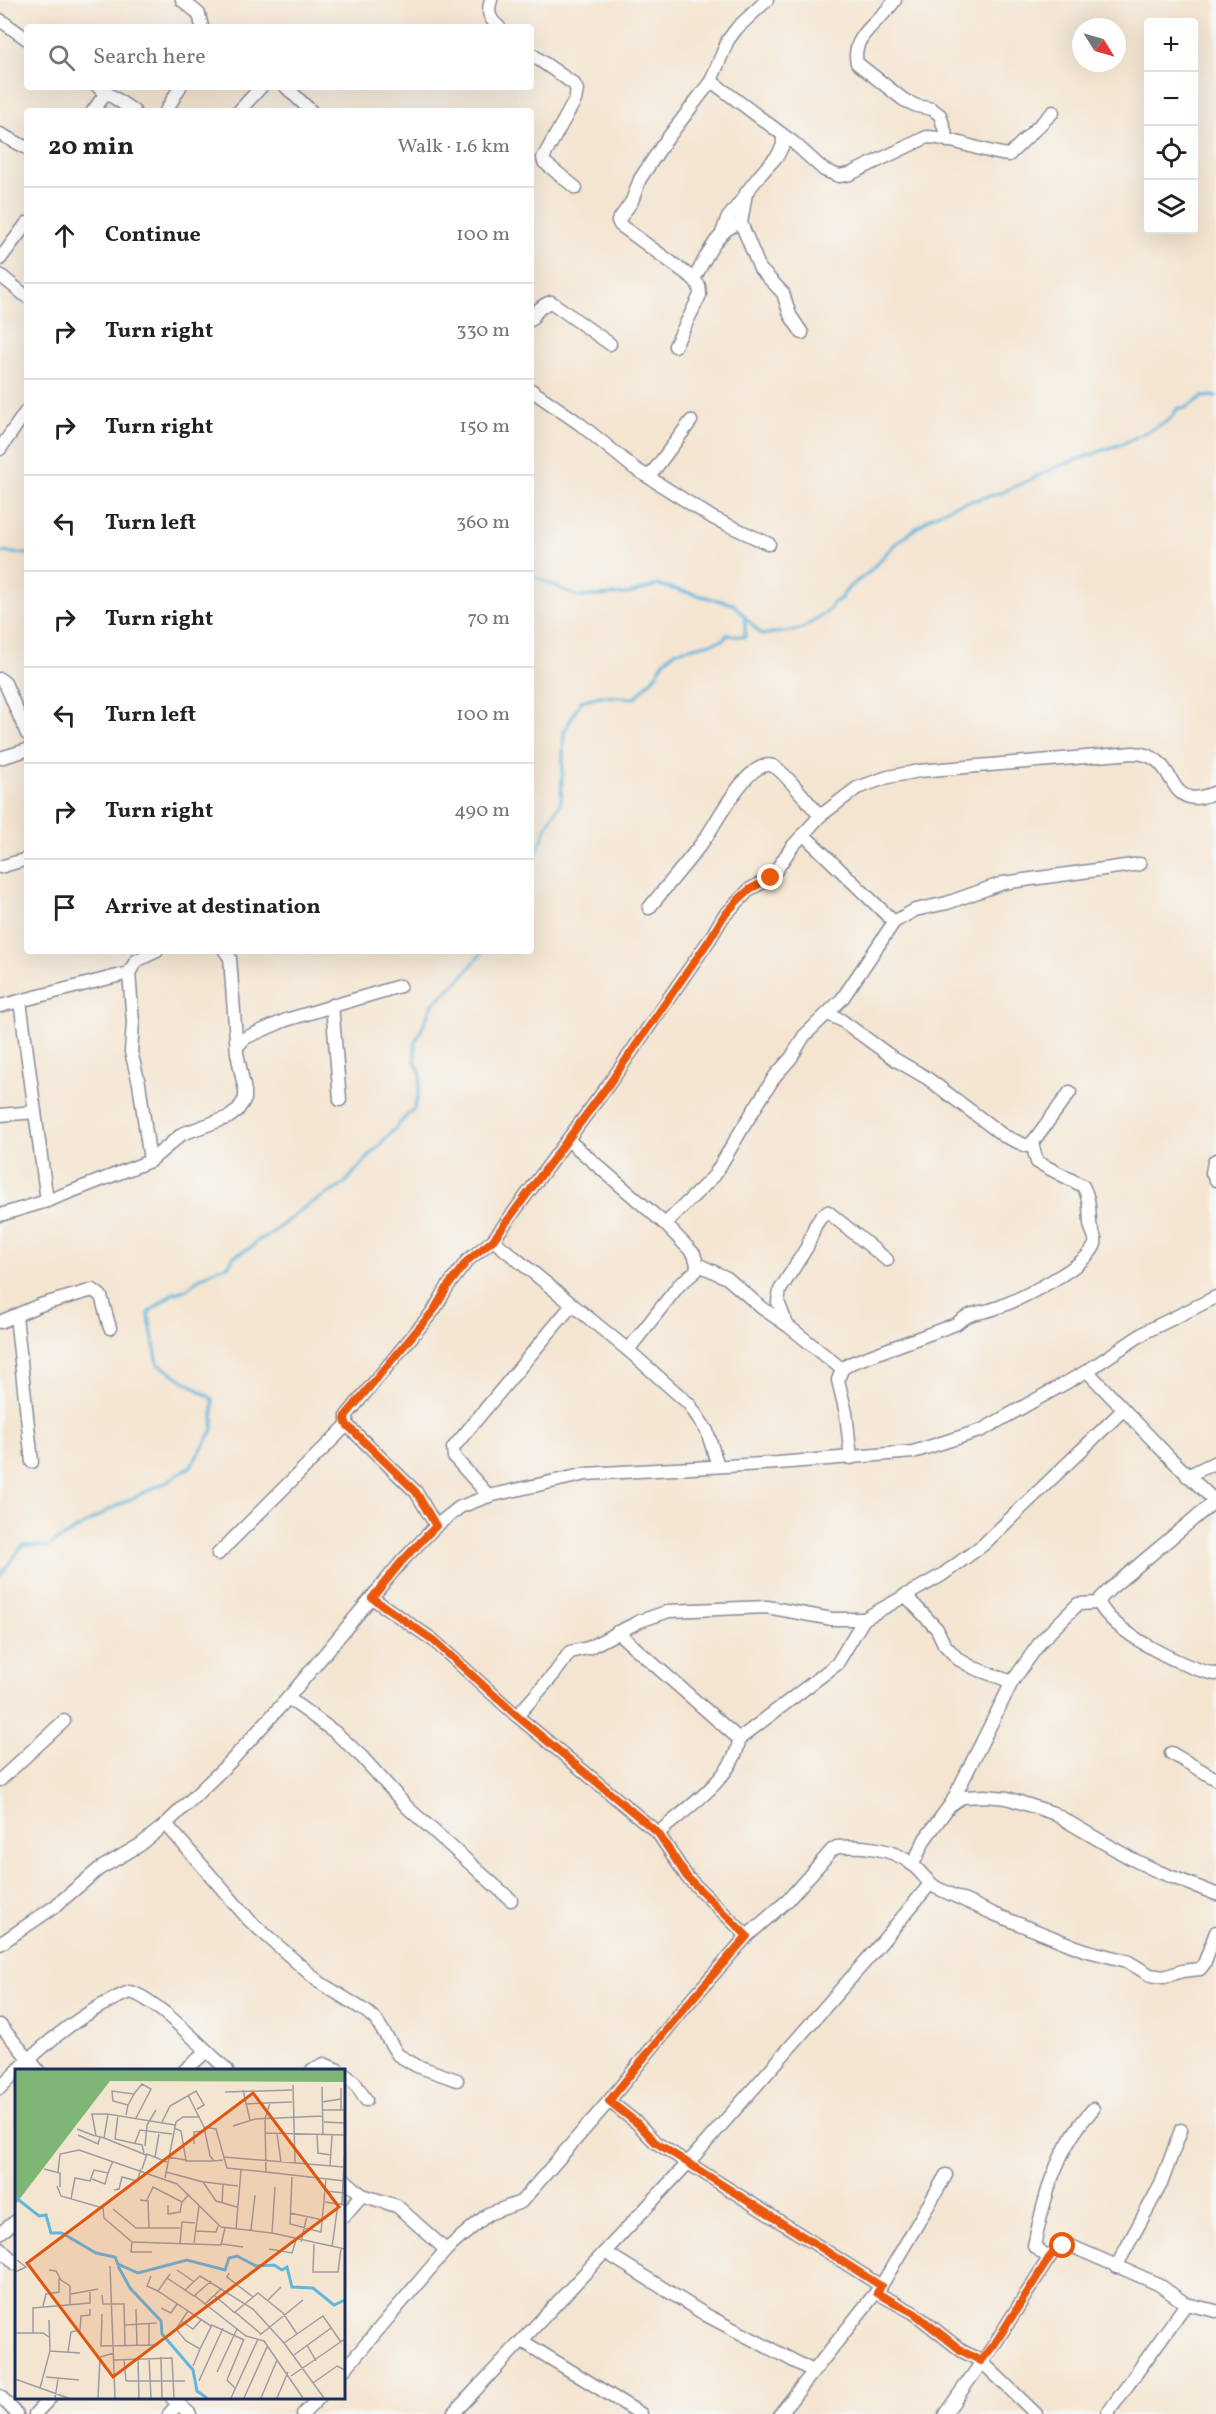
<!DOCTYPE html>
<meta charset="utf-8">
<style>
body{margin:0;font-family:Vollkorn,serif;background:#f6f6f6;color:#222}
.controls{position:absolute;right:18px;top:18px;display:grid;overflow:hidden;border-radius:6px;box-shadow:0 6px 24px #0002}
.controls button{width:54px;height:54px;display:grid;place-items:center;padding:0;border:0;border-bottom:2px solid #e0e0e0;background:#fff;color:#222;font:30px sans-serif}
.compass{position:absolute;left:1072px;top:18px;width:54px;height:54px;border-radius:50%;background:#fff;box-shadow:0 6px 24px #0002;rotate:127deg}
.stop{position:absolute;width:18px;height:18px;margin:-14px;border:4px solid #ea580c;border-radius:50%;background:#fff}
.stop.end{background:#ea580c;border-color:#fff;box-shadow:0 2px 6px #0008}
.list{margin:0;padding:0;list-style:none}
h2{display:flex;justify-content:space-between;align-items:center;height:78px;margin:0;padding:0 24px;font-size:26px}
h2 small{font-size:20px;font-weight:400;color:#767676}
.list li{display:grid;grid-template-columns:39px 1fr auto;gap:18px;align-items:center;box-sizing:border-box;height:96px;padding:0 24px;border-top:2px solid #e0e0e0}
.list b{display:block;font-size:22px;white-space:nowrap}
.list em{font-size:20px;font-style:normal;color:#767676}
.icon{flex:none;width:33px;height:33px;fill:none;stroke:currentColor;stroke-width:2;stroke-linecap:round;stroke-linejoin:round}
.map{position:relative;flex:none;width:1216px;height:2414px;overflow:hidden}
.search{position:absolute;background:#fff;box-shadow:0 6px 24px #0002;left:24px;top:24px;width:510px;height:66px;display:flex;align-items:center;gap:15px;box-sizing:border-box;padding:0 21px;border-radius:6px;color:#767676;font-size:22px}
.panel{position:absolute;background:#fff;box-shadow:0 6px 24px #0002;left:24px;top:108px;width:510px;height:846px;border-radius:6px}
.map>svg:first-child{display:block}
</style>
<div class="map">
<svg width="1216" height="2414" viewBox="0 0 1216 2414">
<rect width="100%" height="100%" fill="#f6f6f2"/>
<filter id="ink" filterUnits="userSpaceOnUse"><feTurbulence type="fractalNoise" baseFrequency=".0167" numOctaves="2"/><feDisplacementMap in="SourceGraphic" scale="12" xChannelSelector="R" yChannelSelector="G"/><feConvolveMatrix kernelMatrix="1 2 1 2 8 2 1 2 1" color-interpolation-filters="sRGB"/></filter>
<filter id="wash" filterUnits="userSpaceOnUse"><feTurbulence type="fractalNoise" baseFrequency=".008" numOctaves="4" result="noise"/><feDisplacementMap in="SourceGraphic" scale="24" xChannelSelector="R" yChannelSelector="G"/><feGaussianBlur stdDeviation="1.35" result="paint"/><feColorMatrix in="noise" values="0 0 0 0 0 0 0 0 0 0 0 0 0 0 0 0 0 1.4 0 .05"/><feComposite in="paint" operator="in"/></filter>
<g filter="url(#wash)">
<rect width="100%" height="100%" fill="#f4e5d1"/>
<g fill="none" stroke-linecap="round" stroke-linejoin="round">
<g stroke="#62b6de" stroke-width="3">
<polyline points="0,552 27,554"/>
<polyline points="531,575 579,597 629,594 658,585 733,604"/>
<path d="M531,867L548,824L561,802L564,732L581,701L600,696L635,698L656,675L665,660L677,651L723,640L727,635L745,637V616L733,604L762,635C786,629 793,637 816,619C824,614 829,612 833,603L840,599L849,587L868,573L894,545L931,517L955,505L1001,493L1059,466L1124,443L1168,421L1178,408H1186L1202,397L1216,396"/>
<polyline points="0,1575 23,1545 47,1547 112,1508 168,1481 191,1466 213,1430 213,1399 158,1364 148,1313 172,1294 187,1289 197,1280 219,1268 228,1266 234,1256 252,1247 258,1240 268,1236 306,1206 342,1186 414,1108 418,1097 421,1074 415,1061 415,1043 433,1004 463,976 483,951"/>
</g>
</g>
</g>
<g filter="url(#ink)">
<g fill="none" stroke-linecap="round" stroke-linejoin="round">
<defs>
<g id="minor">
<polyline points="182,0 199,14 202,27"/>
<path d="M491,0C487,12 489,19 499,27"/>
<path d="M895,0C882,21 850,35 857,63L904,100L917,106L932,109L940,115L948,141"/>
<polyline points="0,20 27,39"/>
<polyline points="531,54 574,84 577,90 575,100 543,158 544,162 576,188"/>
<path d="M711,81L794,143L824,170L839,176L850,174L927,137C955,138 981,152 1009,155L1053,112"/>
<polyline points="98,87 134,111"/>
<polyline points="286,87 311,111"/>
<polyline points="93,111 106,93"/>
<polyline points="166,111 180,87"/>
<polyline points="239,111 261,87"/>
<polyline points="0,134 27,148"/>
<polyline points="783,136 783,145 778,155 760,175 746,193 741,223 760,269 783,293 790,315 802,333"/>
<polyline points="722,233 727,219 744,197"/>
<polyline points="0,259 27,223"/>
<polyline points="0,275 27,297"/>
<polyline points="694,279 620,225 618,221 632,201 640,179 664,143 711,81 728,40 737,28 767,0"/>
<path d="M531,320C536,312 541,305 551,302L610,344"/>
<path d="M675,346L700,295L699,286L694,279C705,260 717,228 741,223"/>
<polyline points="531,390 580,424 634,468 713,518 769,544"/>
<polyline points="0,449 27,410"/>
<polyline points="649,477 691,421"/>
<polyline points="0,679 5,683 27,734"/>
<polyline points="0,758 27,750"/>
<polyline points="803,834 894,922"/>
<polyline points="0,867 27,859"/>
<path d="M649,908C668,884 689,861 707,836C717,821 750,757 773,766C782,769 812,807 820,816"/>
<polyline points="20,1001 47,1201"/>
<polyline points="332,1005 340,1100"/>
<polyline points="0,1006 129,973"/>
<polyline points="828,1014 841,1020 896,1060 927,1078 1004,1136 1027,1146 1032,1143 1070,1092"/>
<polyline points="237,1047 245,1038 286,1020 400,986"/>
<polyline points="0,1115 35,1112"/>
<polyline points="568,1140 665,1224 694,1254 697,1264 696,1271 679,1285 628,1350"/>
<polyline points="1216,1160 1214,1162 1212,1173 1216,1180"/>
<polyline points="150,1161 139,1083 131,1052 133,1022 129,973 136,961 157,951"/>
<polyline points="0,1215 47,1201 150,1161 182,1134 229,1117 237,1111 245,1099 245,1091 237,1053 230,958 225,951"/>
<polyline points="665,1224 714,1176 745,1124 775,1076 791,1058 804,1036 842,999 894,922 915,910 947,903 1003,883 1140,864"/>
<polyline points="493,1240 628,1350 689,1404 707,1431 718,1466"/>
<polyline points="697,1264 727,1278 762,1308 787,1325"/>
<polyline points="16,1316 32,1462"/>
<polyline points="0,1322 40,1305 93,1290 101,1296 110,1328"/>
<polyline points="842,1369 787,1325 778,1302 780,1290 807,1247 815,1226 821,1217 828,1212 887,1260"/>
<polyline points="1087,1371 1168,1456 1216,1502"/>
<path d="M851,1458L846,1413L838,1380L842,1369L851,1363L956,1324C974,1309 980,1315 999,1307C1020,1299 1088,1266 1095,1244C1097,1237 1090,1230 1090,1222C1089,1209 1090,1199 1083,1186L1037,1162L1032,1143"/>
<polyline points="1187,1476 1216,1462"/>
<polyline points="489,1496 454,1457 453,1448 572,1305"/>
<path d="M1215,1501L1110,1589L1101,1598L1099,1603C1113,1632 1184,1669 1216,1674"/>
<path d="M436,1526L416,1492L347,1425V1415L434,1310L448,1286L467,1261L493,1240L609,1084L710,939L723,917L750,889L771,878L791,848L820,816L857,788L888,777L919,771L1133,753C1173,754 1166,791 1189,797C1197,800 1208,795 1216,792"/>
<polyline points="218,1554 347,1425"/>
<polyline points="905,1595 937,1629 944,1644 958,1659 974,1668 1012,1682"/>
<polyline points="372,1598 433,1640 517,1716 658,1833 687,1877 747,1936"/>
<polyline points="617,1632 739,1739"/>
<polyline points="288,1698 336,1733 362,1757 408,1808 511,1900"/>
<polyline points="517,1716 555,1673 570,1652 588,1648 640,1621 669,1611 767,1607 832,1619 864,1619 942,1575 983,1545 1123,1410"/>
<polyline points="1171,1753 1216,1779"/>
<polyline points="0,1780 64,1721"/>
<polyline points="951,1804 1012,1682 1041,1641 1078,1604 1099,1603"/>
<polyline points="166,1824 250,1921 319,1982 367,2012 376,2020 398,2055 417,2066 457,2080"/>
<path d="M658,1833C684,1811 737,1775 739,1739L837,1664L864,1619"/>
<polyline points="913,1864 925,1839 950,1805 962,1797 985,1796 1007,1798 1053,1813 1130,1858 1157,1871 1216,1894"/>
<polyline points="0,1944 54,1907 99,1869 140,1845 166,1824 230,1762 288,1698 402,1561 436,1526 460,1507 489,1496 586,1474 778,1463 913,1452 982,1430 1087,1371 1147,1331 1216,1297"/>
<polyline points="0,2025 38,2070"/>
<path d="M18,2070C51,2038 86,2010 129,1992C151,1994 209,2053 227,2070"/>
<polyline points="185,2070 206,2052"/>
<polyline points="312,2070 324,2064 338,2070"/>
<polyline points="344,2074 355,2083 366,2100"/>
<polyline points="0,2088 16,2072"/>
<path d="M609,2101L685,2007L747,1936L788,1900L832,1850L837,1847C861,1845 895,1848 914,1866C922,1873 927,1882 937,1888L994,1914L1084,1950L1127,1961L1150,1975L1164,1977L1182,1971L1200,1969L1204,1964L1216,1932"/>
<polyline points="344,2179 362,2195 397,2206 446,2250"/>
<polyline points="344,2216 362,2195"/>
<polyline points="0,2233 16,2221"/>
<polyline points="0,2248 16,2264"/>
<polyline points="605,2252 706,2315 813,2371"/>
<path d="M1049,2258L1034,2246C1045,2194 1056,2149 1093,2109"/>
<polyline points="1116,2267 1161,2184 1181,2130"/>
<polyline points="881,2286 946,2175"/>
<polyline points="877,2293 914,2313 962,2351 981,2361 1036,2414"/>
<polyline points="522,2341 641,2414"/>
<polyline points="344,2370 446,2250 488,2214 521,2202 609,2101 637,2123 655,2142 881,2286 780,2414"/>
<polyline points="0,2396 17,2414"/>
<polyline points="172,2398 190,2414"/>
<polyline points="35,2414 50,2398"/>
<polyline points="169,2414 178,2404"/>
<polyline points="303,2414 319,2398"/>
<polyline points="453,2414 688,2163 871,1955 930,1884"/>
<path d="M945,2414L994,2345L1049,2258C1056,2249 1060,2245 1071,2246L1158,2284L1186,2304L1216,2311"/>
<polyline points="1107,2414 1186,2304"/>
</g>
</defs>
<use href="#minor" stroke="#888a98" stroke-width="15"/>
<use href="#minor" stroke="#fff" stroke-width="12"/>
</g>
</g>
<g fill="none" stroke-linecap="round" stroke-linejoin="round" filter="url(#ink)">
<polyline stroke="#ea580c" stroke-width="8" points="771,878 750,889 739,899 723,917 710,939 609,1084 493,1240 467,1261 448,1286 434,1310 346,1415 345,1420 347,1425 416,1492 436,1526 402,1561 372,1598 433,1640 517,1716 658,1833 687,1877 747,1936 685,2007 609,2101 637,2123 655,2142 881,2286 877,2293 914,2313 962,2351 981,2361 994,2345 1049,2258 1056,2249 1063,2246"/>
</g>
<g transform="translate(15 2069)">
<rect width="330" height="330" fill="#f4e5d1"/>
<path d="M0,1H330V13L95,12L0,136Z" fill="#7eb775"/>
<path fill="none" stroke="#62b6de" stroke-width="3" d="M0,128L24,147L31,146L36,164H47L81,184L100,188L103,195L123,204L172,191L210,201L214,189L222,187L241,197L259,196L267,201L272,198L277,218L298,219L319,236L330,231M103,197L115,219L146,252L147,265L178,301L182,322L192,329"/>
<path fill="none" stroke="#9d9ca3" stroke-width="1.5" d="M278,16L280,94M307,18L308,65M228,21L235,51M210,23L277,21M119,25L127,15L136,20L121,49M173,26L189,58L195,87L199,92L208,91M307,33L326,30M255,34L250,50L251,103L330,112M230,35L277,33M307,41H330M326,41V19M103,46L100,70L127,76L129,84M111,46L113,36L98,32L97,22L119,25L113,36M147,53L155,37L181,22L189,36L182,40M309,53L330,54M218,57L240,50L307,47M189,58L201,60L212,99L251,103M62,60L80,67M250,64L330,66M262,65L266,93M63,66L83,75L85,68M302,66L303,84L316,86M89,69L81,67L77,45H93M120,74L125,61L157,65M179,75V63L189,62M130,77L132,56L141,41M131,86L89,69L93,45L160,56M140,88L144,65M153,88L171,91L166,62L159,59M209,88L329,98M170,92H198M315,97L317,66M29,100L45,104V118M127,100L132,85L152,93M43,103L45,85L64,81L162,115L206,158L257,164L330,180M151,103L188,113L201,132L222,138M277,108L275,155L306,163L311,110M150,109L161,53L168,48H185M77,110L90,115L93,104M328,112L330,81M189,113L223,117M42,117L46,127L88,139L89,149L117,173L206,176L210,159M99,121L104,120L107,108L122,112L126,100M310,122L330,124M56,130L60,109L75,112L79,101L93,104L98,92M125,131L133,132L134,159M132,131L138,118L167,133M310,133L330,136M207,135L208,116M327,135L328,112M153,136V145L165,143L167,133L174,125M98,140L121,159H165M275,144L308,151M221,160L226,101M236,161L240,126M180,162L201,163L203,157M257,164L260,118M117,173L116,183H137M286,173L292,147M165,174L167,153L180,154M179,174L184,137M207,175L228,178M299,175L298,203H323L326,179M317,178L323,135M254,180L277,184L281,171M95,197L100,329M34,201L41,202L46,211L55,217V235M162,201L178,212M0,203L11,198L2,191M214,204L212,208L238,228M155,205L143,222L173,242L161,260L171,272L185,280L197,256L229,271M136,207L132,217L143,222M152,209L179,227L196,212M170,221L185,207L238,240L269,274L309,329M56,225L83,220M87,226L88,235H109L110,278M199,226L220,244M180,227L231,267L249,272L288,329M253,231L266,218M190,235L207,219M28,237L31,225L44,223V209M146,239L156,244L162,235M121,240L122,277M173,242L196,257M87,245L86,277L143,276M166,252L178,260L186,251M134,255V276M110,256L142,254M0,264H28L34,268M18,264V239L75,234V223M246,265L220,243L243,224L268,244L282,265M245,266L288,231M269,274L308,247L326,273M292,276L301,292M35,282L65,284M53,283L56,263L65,261L66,247L75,246V240M279,286L316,259M146,288L147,329M123,289L124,329M134,289L136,329M99,291L157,289L159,329M109,291L111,312M178,297L185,280M202,303L222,260M276,307L330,270M31,308L64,311M0,310L53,329M111,312H170M184,312L208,259M298,314L322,297L330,301M25,319L35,282L34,251M220,319L212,311L229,270M40,329L43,310M83,329L85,288L99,284M216,329L243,270M229,329L252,278M246,329L262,291M262,329L273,303"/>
<path fill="#de5710" fill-opacity="0.15" stroke="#de5710" stroke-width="3" d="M238,24L324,138L98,308L12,194Z"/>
<rect width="330" height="330" fill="none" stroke="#1b2f5e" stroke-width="3"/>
</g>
</svg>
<div class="controls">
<button>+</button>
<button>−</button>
<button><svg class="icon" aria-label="locate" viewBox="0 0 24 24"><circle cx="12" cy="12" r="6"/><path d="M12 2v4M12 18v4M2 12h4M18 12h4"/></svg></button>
<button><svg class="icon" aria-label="layers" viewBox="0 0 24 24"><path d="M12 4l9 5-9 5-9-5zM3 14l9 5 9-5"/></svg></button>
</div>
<svg class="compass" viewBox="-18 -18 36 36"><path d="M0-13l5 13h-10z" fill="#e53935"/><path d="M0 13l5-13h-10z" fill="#767676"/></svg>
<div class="stop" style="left:1063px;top:2246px"></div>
<div class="stop end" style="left:771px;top:878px"></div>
<div class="search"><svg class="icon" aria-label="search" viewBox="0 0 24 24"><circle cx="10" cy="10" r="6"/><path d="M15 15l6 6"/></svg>Search here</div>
<section class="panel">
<h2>20 min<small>Walk · 1.6 km</small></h2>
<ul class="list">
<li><svg class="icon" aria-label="ahead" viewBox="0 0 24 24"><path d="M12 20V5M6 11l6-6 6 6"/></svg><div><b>Continue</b></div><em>100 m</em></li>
<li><svg class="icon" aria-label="right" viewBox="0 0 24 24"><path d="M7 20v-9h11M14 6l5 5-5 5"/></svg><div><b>Turn right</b></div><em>330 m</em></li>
<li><svg class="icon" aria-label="right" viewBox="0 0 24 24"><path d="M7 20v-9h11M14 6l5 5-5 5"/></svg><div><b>Turn right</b></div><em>150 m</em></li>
<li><svg class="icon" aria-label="left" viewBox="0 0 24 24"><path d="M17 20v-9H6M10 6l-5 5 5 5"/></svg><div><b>Turn left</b></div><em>360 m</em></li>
<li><svg class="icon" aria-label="right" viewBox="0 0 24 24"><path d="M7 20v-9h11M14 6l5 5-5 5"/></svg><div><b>Turn right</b></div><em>70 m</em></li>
<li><svg class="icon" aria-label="left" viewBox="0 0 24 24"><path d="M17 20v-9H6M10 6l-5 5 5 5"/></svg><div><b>Turn left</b></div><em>100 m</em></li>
<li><svg class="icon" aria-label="right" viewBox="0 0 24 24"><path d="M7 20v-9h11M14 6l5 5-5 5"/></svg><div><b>Turn right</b></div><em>490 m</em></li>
<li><svg class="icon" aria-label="arrive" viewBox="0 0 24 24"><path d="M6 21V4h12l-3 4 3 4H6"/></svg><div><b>Arrive at destination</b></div></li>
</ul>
</section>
</div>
